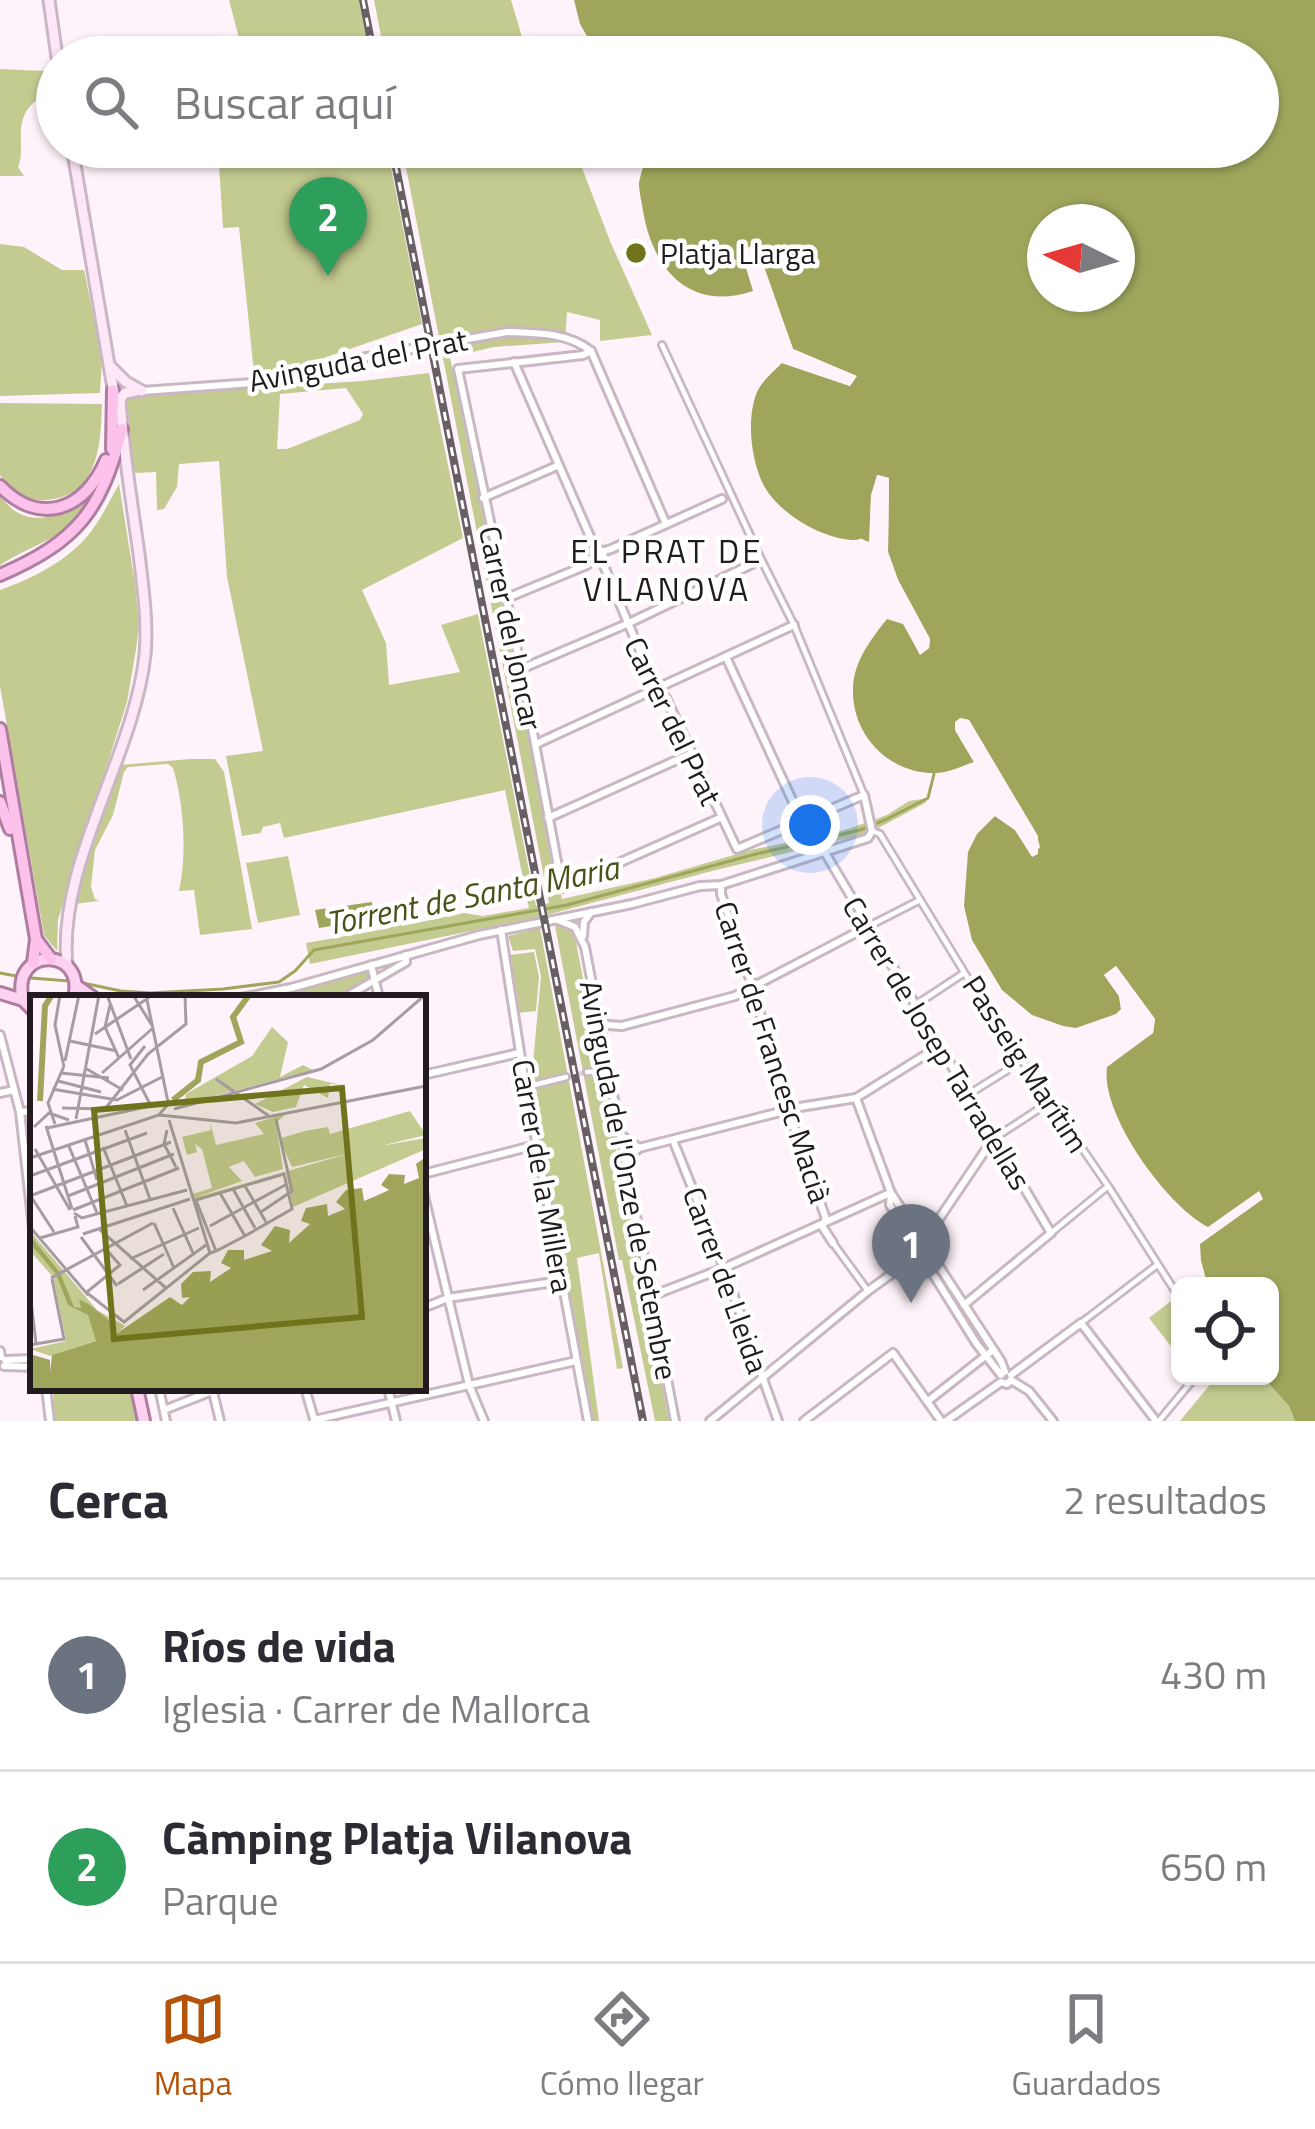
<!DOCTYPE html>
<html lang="es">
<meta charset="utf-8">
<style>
body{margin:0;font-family:"Titillium Web",sans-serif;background:#f7f7f7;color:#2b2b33}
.controls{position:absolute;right:36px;bottom:36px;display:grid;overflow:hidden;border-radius:18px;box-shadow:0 3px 9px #0004}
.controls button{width:108px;height:108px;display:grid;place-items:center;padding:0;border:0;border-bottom:3px solid #e1e1e2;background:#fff;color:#2b2b33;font:60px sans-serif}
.compass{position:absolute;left:1027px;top:204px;width:108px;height:108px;border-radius:50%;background:#fff;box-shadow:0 3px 9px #0004;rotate:275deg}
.you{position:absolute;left:810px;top:825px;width:42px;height:42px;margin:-30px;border:9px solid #fff;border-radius:50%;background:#1a73e8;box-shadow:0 0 0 18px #1a73e833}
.badge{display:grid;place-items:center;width:78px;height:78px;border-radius:50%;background:#b45309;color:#fff;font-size:39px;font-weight:700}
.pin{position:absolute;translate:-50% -99px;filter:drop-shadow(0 3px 6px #0008)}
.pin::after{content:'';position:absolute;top:63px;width:42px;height:36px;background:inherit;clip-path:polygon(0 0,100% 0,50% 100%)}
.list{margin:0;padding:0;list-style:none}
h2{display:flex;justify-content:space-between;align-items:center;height:156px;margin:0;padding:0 48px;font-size:51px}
h2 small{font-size:39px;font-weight:400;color:#7c7c81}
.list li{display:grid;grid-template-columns:78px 1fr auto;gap:36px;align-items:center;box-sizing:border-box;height:192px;padding:0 48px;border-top:3px solid #e1e1e2}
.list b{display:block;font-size:45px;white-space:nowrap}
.list p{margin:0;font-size:39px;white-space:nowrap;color:#7c7c81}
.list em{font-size:39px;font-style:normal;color:#7c7c81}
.icon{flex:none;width:66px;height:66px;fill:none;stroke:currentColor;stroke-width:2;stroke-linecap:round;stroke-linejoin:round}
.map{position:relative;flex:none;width:1315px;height:1421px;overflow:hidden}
.search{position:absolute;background:#fff;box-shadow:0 3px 9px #0004;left:36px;right:36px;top:36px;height:132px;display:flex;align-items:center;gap:30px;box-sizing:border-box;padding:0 42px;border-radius:66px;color:#7c7c81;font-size:45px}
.sheet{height:540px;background:#fff}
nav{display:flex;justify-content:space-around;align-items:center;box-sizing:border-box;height:168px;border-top:3px solid #e1e1e2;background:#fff;font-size:33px;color:#7c7c81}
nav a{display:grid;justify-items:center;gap:6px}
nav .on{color:#b45309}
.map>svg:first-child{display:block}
</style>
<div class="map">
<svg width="1315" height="1421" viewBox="0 0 1315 1421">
<rect width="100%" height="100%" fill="#fef3fa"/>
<g fill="#c4cb90" fill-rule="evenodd">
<polygon points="229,0 359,0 370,57 244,57"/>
<polygon points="374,0 511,0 528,57 385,57"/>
<path d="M0,69L45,71C49,101 33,96 24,116C17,132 25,151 18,167L24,176H0Z"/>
<polygon points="218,147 387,147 422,324 292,369 254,373 239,227 223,228"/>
<path d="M402,147H574L610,241L652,335L600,341V320L567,312L565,342L494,347L450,357L562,899L655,878L751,850L845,830L887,815L909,801L929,798L925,803L869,833L712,871L535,918L310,964L306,943L385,929L396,922L402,926L464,913L483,916L529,908L505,790L284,838L280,823L263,827L261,833L242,836L226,756L263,751L227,577L219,461L179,464L177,487L164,509L157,510L156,472L134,473L123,397L362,381L429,373L463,538L362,590L386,643L389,685L460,672L441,625L478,614L536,906L549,903ZM346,388L363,414L360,420L287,449H277L280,394Z"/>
<polygon points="0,244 24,247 62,270 84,270 102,358 100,393 0,396"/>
<path d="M0,403L102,404C101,428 101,457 87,478C72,501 34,508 12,490C7,486 4,480 0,475Z"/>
<path d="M119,484L135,584L139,626L136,650L127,702L58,920L57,951L44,935L0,686V590C34,578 74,558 95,526C104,513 111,498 119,484Z"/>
<path d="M93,494C70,539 38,541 0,565V496C5,501 9,507 15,511C41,528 72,510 93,494Z"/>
<path d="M190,759H215L224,772L252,929L200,935L194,890L179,891C187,855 184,804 173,768L168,764L128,767L124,772L113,815L95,850L91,887L95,899L99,901L74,904L120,765Z"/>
<polygon points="288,856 300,915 258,923 246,863"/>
<polygon points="555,926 567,927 575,937 669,1421 655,1421 622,1260 619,1260"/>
<polygon points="540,928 623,1368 617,1369 599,1253 577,1258 599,1421 593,1421 527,1066 533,1063 541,976 535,949 513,951 508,936"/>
<polygon points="534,952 539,977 536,1011 518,1013 510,955"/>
<polygon points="365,970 371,975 369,982 340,998 296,998 295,993 301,988"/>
<polygon points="1175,1298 1180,1306 1180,1358 1149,1318"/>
<polygon points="1217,1376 1262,1376 1289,1406 1295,1421 1180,1421"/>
<polygon points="54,1388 133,1388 141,1421 52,1421"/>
</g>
<g fill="#9fa65c" fill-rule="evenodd">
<path d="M574,0H1315V1421H1295L1289,1406L1262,1376H1270V1286H1208L1201,1261L1200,1244L1263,1199L1259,1191L1208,1227C1167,1206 1100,1114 1107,1067L1153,1033L1155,1019L1116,966L1104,975L1119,996L1121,1009L1116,1014L1076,1028L1063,1026L1032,1015L1002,990L972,940L964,906L968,852L977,834L995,816L1015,830L1032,856L1040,847L1037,836L969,720L960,718L955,730L974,762C962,766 950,772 937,773C890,775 851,735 853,688C854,661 871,639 887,619L903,624L920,654L929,648L930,639L898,580L888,552L889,478L878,475L871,496L869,542C852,535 869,540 851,540C837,539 818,532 806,525C790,516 773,502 764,486C751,461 746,419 757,392C762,381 773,372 782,363L850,386L856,376L793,349L756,245L741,251L753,291C690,312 653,270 643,211C642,203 639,192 639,183C641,172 646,159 649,147H707L709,151L716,147H1258V57H694L686,38L674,42L679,57H599L580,24ZM1045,222H1117V294H1045Z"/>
<polygon points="372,902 373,919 319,928 315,910"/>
</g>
<g fill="#fef3fa">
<polygon points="756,244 793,349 857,376 850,386 782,363 780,358 848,378 788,352 752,252 748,254 759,290 756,297 741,250"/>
<polygon points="877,475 889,478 888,552 898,580 930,639 929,648 920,655 900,617 908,621 922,646 924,640 892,582 882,554 881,482 877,496 876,540 873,547 870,539 871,495"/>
<polygon points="960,718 969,720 1038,836 1038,854 1032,857 1015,830 995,816 997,810 1019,826 1033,849 1032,839 965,725 962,725 961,728 979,760 977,767 955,730 955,722"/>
<polygon points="1116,966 1155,1019 1153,1033 1101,1069 1103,1062 1147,1029 1149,1021 1115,974 1112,976 1125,995 1127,1009 1125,1014 1121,1009 1119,996 1104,975"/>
</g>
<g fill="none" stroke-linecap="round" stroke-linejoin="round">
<g stroke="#9fa65c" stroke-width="3">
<polyline points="0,973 21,977"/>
<polyline points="31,978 69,981"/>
<polyline points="78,982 121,991 150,993 223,989 279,982 295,971 314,950 567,905 756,854 860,830 885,820 928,798 934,774"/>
</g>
<polyline stroke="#ddd2d9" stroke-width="4.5" stroke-dasharray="4.5 2" stroke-linecap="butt" points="566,1077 587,1072"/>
<defs>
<g id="pedestrian">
<polyline points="662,345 761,559 794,625 864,795"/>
<polyline points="872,831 880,834 986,1008 1108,1186 1180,1299"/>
<polyline points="869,926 920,900"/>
<polyline points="914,1006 964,973"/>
<polyline points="587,1072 603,1071"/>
<polyline points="530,1086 566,1077"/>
<polyline points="969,1094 1006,1071 1016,1054"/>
<polyline points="993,1139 1048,1103"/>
<polyline points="1051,1233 1107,1187"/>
<polyline points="833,1243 868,1291"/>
<polyline points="1081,1323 1157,1265"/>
<polyline points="1159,1421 1196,1376"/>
</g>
<g id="minor">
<path d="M507,332C536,333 567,332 591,351L666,524"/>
<polyline points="591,351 583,355 458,369 521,669 562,888 720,818"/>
<polyline points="142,391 268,382 298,371 372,356"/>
<polyline points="483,498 557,466"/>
<polyline points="507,598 587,565 595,554 611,549 722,499"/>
<polyline points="726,657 799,815 808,820"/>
<polyline points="521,669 629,623 752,564"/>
<polyline points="536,744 794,625"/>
<polyline points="548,818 690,754"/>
<polyline points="824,851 1051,1233 964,1305"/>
<polyline points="721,885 721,894 752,985 788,1110 826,1219 822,1226 833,1243"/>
<polyline points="558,920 575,927 585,947 675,1421"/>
<polyline points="501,930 522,1065 588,1421"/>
<polyline points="583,936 584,922 591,912"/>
<polyline points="371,965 379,998"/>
<polyline points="241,998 291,988 479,935 632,904 700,886 721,885 868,838 872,831 864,795 737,849 666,698 653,682 604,566 603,551 595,548 514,362"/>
<polyline points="344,998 406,962 406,955"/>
<polyline points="598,1019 608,1025 622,1026 735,996 869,926"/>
<polyline points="0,1035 20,1112 33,1228"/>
<polyline points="423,1075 519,1053"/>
<polyline points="0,1093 14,1090"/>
<polyline points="856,1098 891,1193 890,1205 976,1343 1001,1375"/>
<polyline points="20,1112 33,1111"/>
<polyline points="619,1134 639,1148"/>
<polyline points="673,1140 724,1268 778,1421"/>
<polyline points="625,1161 639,1148 800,1107 856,1098 938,1047"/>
<polyline points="423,1174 536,1145"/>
<polyline points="423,1192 469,1385 484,1421"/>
<polyline points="891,1193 1001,1361 1005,1372"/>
<polyline points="651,1296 724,1268 890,1193"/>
<polyline points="423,1308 448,1298 560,1281"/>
<polyline points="0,1351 1,1357"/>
<polyline points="5,1360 33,1359"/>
<polyline points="4,1366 33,1367"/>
<polyline points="1011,1375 1081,1323 1156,1421"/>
<polyline points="1011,1380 1029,1391 1053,1421"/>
<polyline points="46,1388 50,1421"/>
<polyline points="159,1388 166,1421"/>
<polyline points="305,1388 314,1419"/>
<polyline points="388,1388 396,1421"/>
<polyline points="213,1392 220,1421"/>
<polyline points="928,1401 993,1350"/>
<polyline points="164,1410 220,1388"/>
<polyline points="314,1420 576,1361"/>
<polyline points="710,1421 868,1291 912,1259 993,1139"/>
<polyline points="804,1421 893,1353 941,1421"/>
<polyline points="946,1421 1001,1382 1007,1384 1011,1380"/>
</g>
<g id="secondary">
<polyline points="49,0 57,57"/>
<polyline points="72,147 114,394"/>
<polyline points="109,365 126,382 142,391"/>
<path d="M67,966C57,863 134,757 145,655C148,622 143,588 139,554C132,503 123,451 120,399L125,393L136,391"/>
</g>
<g id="primary">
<polyline points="77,986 94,998"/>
<polyline points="0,993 23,1000 33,1010"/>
<path d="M23,1000C9,946 87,946 74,998"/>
<polyline points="137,1388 144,1421"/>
</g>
<g id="trunk">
<polyline points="112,449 113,390"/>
<path d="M0,486C40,527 85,510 106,460"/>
<path d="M0,575C78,541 101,511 122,429"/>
<polyline points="0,729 36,939 33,963"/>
<polyline points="0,802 10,829"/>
<polyline points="36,939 51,959"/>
</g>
</defs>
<use href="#pedestrian" stroke="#c9b7c3" stroke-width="10"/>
<use href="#minor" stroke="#c9b7c3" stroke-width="12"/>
<use href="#secondary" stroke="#c9b7c3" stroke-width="15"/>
<use href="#primary" stroke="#af7da0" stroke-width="16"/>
<use href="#trunk" stroke="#af7da0" stroke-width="16"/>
<use href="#pedestrian" stroke="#fff" stroke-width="4.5"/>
<use href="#minor" stroke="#fff" stroke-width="6"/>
<use href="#secondary" stroke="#fee8f8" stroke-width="9"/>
<use href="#primary" stroke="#fdd1f0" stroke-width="10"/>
<use href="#trunk" stroke="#fcc2eb" stroke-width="10"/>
<defs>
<g id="rail">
<polyline points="363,0 374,57"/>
<polyline points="392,147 643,1421"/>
</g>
</defs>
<use href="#rail" stroke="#675f64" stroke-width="8"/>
<use href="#rail" stroke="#fff" stroke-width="3" stroke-dasharray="9" stroke-linecap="butt"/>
<defs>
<polyline id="minor-bridge" points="372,356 507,332"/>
</defs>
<use href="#minor-bridge" stroke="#c9b7c3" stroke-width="12" stroke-linecap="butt"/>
<use href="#minor-bridge" stroke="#fff" stroke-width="6"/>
</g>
<circle fill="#6f741c" stroke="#fff" stroke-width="4.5" cx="636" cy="253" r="12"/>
<g text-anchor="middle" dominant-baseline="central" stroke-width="9" stroke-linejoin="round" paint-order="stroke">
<g font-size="30" fill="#211a1f" stroke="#fff" text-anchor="start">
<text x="660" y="253">Platja Llarga</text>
</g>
<g font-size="30" fill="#211a1f" stroke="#fff">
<text transform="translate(358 360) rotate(-11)">Avinguda del Prat</text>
<text transform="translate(511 628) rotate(78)">Carrer del Joncar</text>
<text transform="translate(673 721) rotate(64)">Carrer del Prat</text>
<text transform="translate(937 1043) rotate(59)">Carrer de Josep Tarradellas</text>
<text transform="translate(773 1052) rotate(72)">Carrer de Francesc Macià</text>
<text transform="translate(1026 1064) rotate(57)">Passeig Marítim</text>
<text transform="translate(543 1176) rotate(80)">Carrer de la Millera</text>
<text transform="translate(629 1180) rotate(79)">Avinguda de l'Onze de Setembre</text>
<text transform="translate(726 1280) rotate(70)">Carrer de Lleida</text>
</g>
<g font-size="33" letter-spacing="3" fill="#211a1f" stroke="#fff">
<text x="667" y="551">EL PRAT DE<tspan x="667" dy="38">VILANOVA</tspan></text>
</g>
<g font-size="33" font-style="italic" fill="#4d5119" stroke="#fff">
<text transform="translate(472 895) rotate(-11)">Torrent de Santa Maria</text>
</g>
</g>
<g transform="translate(30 995)">
<rect width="396" height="396" fill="#fef3fa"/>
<path d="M242,32L258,47L250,82L273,70L283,75L154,109L156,99L222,61ZM277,82L311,90L300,89L298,103L274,90L266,112L243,117L225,109ZM380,116L396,140L262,172L252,150L251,143L275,136L298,132L300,139ZM257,118L246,128L253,174L225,182L214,166L199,172L212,186L164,203L338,153L396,143V154L263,212L256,177L164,205L187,267L162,199L182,193L172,154L165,149L167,157L157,160L152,142L181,135L180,126L186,150L234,139L225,128ZM0,236L67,315L95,331L86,339L20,361L0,354L36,346L23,282L0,256Z" fill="#c4cb90"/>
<path d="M396,162V396H0V359L20,365V377L22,360L66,346L58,320L38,310L26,279L4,253L0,240L30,278L44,312L51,313L49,304L60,310L81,327L83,341L140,302L152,310L160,302L152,303L151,289L163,277L181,276L180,287L201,273L191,268L198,255H214V265L242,256L231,250L245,231L260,235L259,248L280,229L271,226L276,213L297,209L298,221L315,214L306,207L316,195L332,193L334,206L346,201L359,195L351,190L359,179L375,180L374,189L389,183L386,169Z" fill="#9fa65c"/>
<path fill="none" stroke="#9fa65c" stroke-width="6" d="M143,105L168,85L171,67L211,47L203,22L219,0M10,106L15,11L22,0"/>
<path fill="none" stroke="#a69ca2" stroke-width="3" d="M30,0L25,30L34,72M77,0L101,64M103,0L123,32M116,0L138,107M80,10L75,32L89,63M65,39L121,1M40,46L87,56M115,51L100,70L122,113M35,66L49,0M55,73L93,95M31,78L79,83M72,78L123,33M186,84L239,121M28,86L71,97M22,94L87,105L134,81M32,113L74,114M75,114L118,59L156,29L155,0M144,114L291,74L343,45L395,0M129,120L206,128L396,91M46,124L69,0M139,125L180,258L186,256L215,241L262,214L254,179L166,205L186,256M25,129L18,108L34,71M16,131L42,214M4,132L19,118L39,125M17,133L135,108M95,135L120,204M137,135L134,149L146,172M55,145L67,185M38,149L67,218M73,152L97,211M5,154L40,215M0,163L129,120L139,108M0,181L117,138M215,191L236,227M203,194L225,233M190,198L215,241M0,200L24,237M0,201L141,147M38,201L144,159M143,213L163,258M43,215L149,173M231,217L262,196L246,124M44,218L52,223L157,195M124,228L144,273M180,231L257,189M0,232L58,300M69,234L136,293M53,239L160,204M51,242L87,291M10,243L48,232L45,221M100,264L169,233M21,283L123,228M88,289L134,259M113,295L176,250M56,297L94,327L180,258M57,297L90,270L74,252M0,298L6,348M0,350L34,344L22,284"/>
<path fill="#6f741c" fill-opacity="0.15" stroke="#6f741c" stroke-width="6" d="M312,93L332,322L84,344L64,115Z"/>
<rect width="396" height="396" fill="none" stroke="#211a1f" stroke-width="6"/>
</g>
</svg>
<div class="controls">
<button><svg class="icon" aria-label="locate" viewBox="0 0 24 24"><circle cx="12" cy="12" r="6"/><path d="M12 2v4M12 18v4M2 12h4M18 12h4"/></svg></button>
</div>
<svg class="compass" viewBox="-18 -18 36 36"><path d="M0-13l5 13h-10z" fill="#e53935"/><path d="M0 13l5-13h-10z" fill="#7c7c81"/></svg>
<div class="you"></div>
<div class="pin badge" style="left:911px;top:1303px;background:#6b7280">1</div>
<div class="pin badge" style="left:328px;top:276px;background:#2e9e5b">2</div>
<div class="search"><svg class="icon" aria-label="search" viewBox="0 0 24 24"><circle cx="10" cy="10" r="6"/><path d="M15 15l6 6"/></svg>Buscar aquí</div>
</div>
<section class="sheet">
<h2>Cerca<small>2 resultados</small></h2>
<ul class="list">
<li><span class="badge" style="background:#6b7280">1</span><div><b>Ríos de vida</b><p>Iglesia · Carrer de Mallorca</p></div><em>430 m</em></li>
<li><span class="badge" style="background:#2e9e5b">2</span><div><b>Càmping Platja Vilanova</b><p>Parque</p></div><em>650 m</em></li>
</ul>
</section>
<nav>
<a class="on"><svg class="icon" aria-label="map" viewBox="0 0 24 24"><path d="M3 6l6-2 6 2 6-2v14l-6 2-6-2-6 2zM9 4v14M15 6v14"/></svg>Mapa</a>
<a><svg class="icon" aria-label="directions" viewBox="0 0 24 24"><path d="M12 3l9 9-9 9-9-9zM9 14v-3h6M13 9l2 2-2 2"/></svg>Cómo llegar</a>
<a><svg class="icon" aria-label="saved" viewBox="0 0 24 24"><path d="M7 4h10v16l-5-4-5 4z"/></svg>Guardados</a>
</nav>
